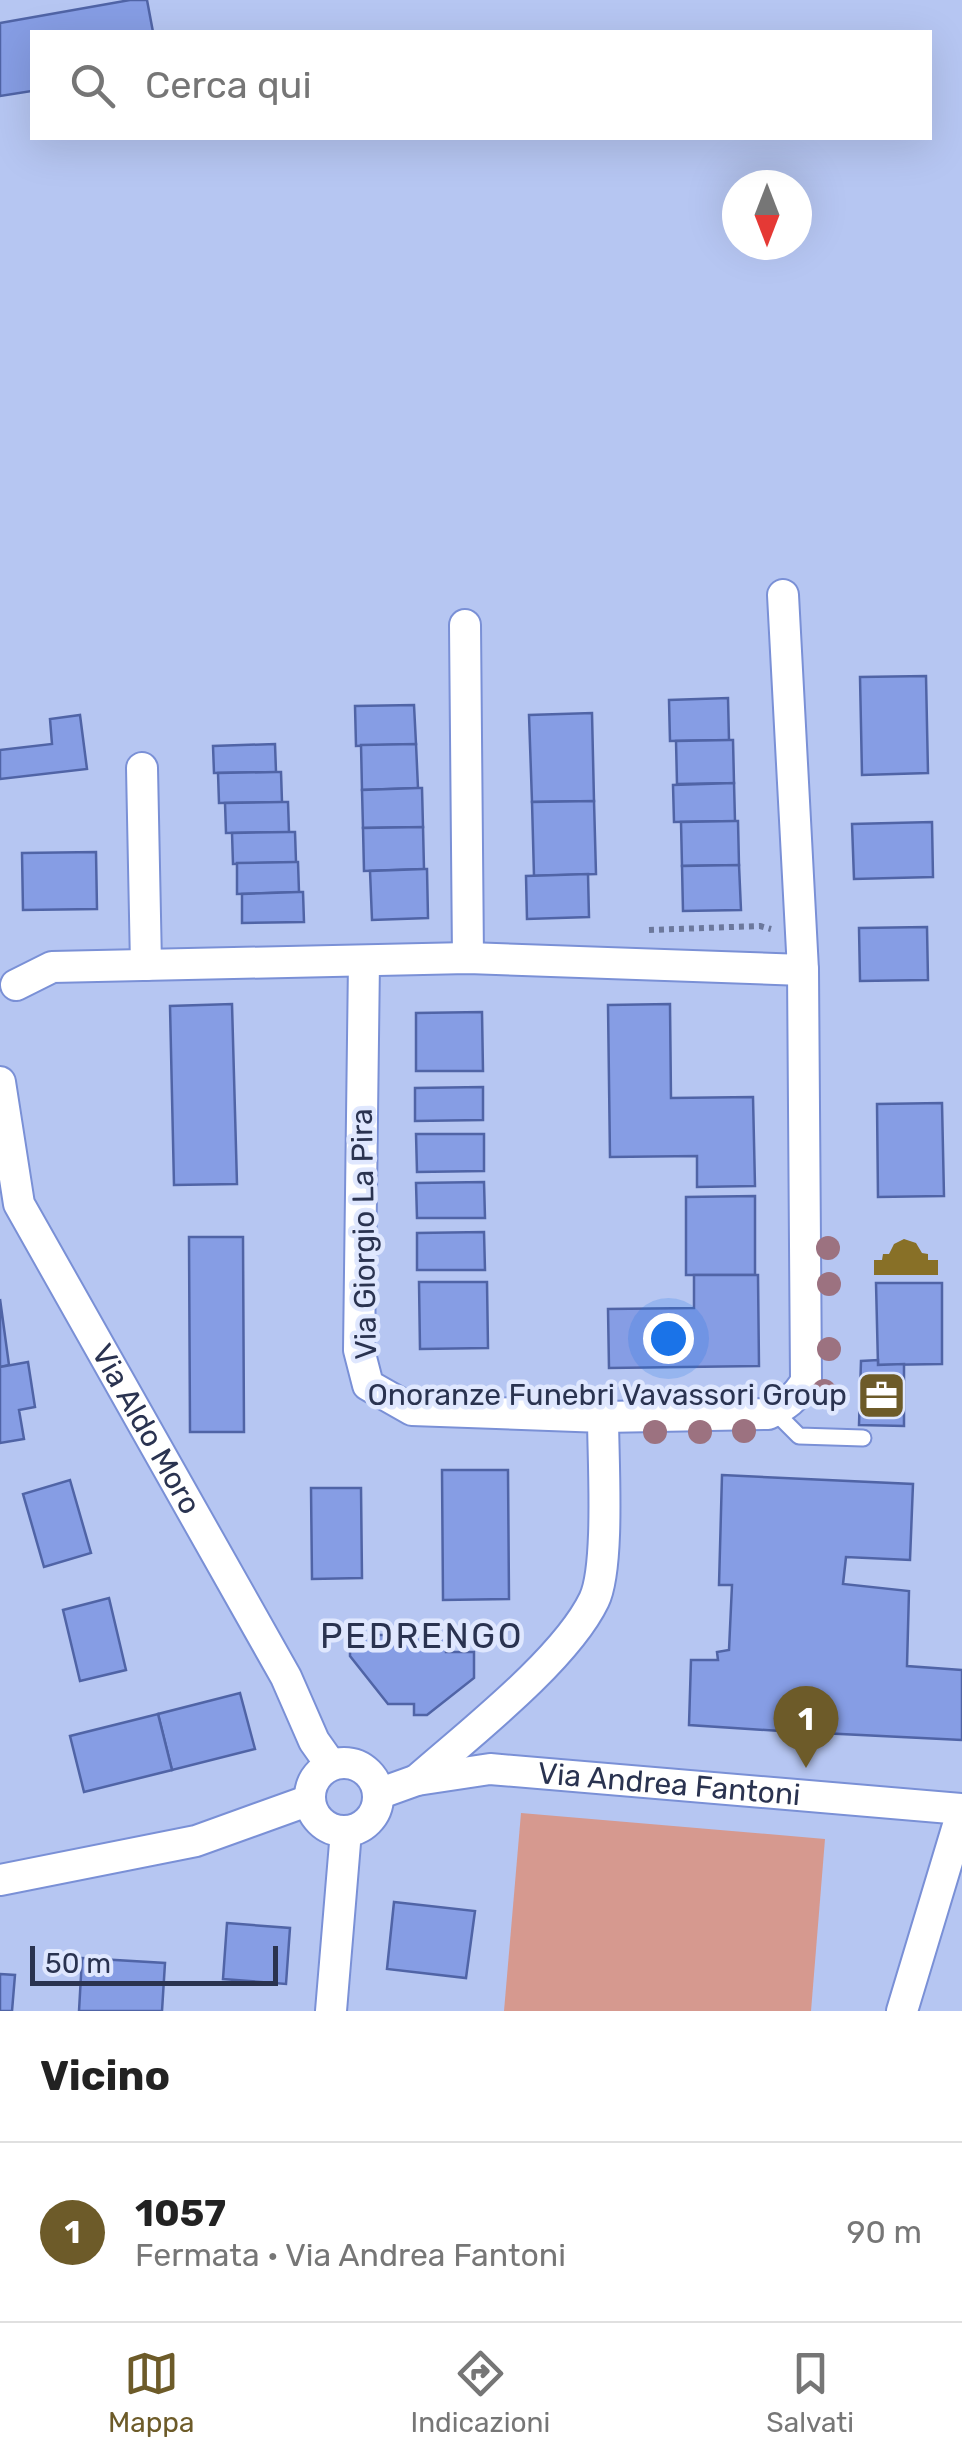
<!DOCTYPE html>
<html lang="it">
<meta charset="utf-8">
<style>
body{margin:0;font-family:Rubik,sans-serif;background:#f2f2f2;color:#222}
.compass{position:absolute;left:722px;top:170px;width:90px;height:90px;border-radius:50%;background:#fff;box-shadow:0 10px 40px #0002;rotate:180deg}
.scale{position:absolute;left:30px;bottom:25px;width:248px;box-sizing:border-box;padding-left:10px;border:5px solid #2a3350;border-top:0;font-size:28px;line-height:35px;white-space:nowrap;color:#2a3350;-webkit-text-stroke:8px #dfe7fe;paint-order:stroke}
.you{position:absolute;left:668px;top:1338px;width:35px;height:35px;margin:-25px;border:8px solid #fff;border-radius:50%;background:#1a73e8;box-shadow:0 0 0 15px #1a73e833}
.badge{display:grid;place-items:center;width:65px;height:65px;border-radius:50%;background:#6d5b29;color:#fff;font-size:32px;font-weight:700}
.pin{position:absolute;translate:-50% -82px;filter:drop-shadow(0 2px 5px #0008)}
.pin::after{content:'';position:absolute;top:52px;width:35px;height:30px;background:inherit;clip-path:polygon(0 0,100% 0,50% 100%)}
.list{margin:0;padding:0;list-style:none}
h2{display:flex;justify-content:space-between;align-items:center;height:130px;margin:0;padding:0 40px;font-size:42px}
h2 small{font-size:32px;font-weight:400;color:#767676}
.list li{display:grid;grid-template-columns:65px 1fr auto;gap:30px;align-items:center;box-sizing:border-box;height:180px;padding:0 40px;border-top:2px solid #e0e0e0}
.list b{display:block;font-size:38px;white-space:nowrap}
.list p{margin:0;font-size:32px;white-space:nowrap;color:#767676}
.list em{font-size:32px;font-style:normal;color:#767676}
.icon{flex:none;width:55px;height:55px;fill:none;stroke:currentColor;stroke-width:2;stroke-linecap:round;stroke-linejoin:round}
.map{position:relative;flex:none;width:962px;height:2011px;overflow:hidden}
.search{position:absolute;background:#fff;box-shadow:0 10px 40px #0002;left:30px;right:30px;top:30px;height:110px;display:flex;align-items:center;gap:25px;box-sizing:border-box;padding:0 35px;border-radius:0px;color:#767676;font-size:38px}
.sheet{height:310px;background:#fff}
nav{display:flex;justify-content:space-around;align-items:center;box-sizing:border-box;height:140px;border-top:2px solid #e0e0e0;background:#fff;font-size:28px;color:#767676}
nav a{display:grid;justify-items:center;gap:5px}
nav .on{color:#6d5b29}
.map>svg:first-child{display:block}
</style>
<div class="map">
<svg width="962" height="2011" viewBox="0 0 962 2011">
<rect width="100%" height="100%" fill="#b6c6f2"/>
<polygon fill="#d6998f" points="521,1813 825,1839 811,2011 504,2011"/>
<polygon fill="#887027" points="904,1239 916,1243 922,1253 928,1254 928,1260 938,1260 938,1275 874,1275 874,1260 882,1260 883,1254 889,1254 894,1244"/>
<g fill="#869de4" stroke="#5064a6" stroke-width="2.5">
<polygon points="130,0 147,0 153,32 32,32 32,91 0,96 0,23"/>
<polygon points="926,676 928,773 862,775 860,677"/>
<polygon points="728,698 729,740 670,741 669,700"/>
<polygon points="414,705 416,744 356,746 355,706"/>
<polygon points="592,713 594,801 532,802 529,715"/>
<polygon points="80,715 87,769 0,779 0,750 52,744 50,719"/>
<polygon points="729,740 733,740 734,783 677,784 676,741"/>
<polygon points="275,744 276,772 214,773 213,746"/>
<polygon points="416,744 418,788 362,790 361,745"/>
<polygon points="276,772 281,772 282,802 219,803 218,773"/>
<polygon points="734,783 735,821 674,822 673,785"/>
<polygon points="418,788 422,788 423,827 363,828 362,790"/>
<polygon points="594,801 596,874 534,876 532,802"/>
<polygon points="282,802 288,802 289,832 226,833 225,803"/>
<polygon points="735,821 738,821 739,865 682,866 681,822"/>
<polygon points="932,822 933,877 854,879 852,824"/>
<polygon points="423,827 424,869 364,871 363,828"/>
<polygon points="289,832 295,832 296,862 233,864 232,833"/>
<polygon points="96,852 97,909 23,910 22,853"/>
<polygon points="296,862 298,862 299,892 237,894 237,863"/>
<polygon points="739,865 741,910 683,911 682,866"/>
<polygon points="424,869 427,869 428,918 372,920 370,871"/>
<polygon points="588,874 589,917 527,919 526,876"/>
<polygon points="299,892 303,892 304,922 242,923 242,894"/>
<polygon points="927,927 928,980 860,981 859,928"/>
<polygon points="232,1004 237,1184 174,1185 170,1006"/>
<polygon points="670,1004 671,1098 753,1097 755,1186 697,1187 697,1156 610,1157 608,1005"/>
<polygon points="482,1012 483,1071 416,1071 416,1013"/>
<polygon points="483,1087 483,1120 415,1121 415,1088"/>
<polygon points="942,1103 944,1196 878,1197 877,1104"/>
<polygon points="416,1134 484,1134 484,1171 417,1172"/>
<polygon points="484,1182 485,1218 417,1218 416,1183"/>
<polygon points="755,1196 755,1275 686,1275 686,1197"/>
<polygon points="484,1232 485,1270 417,1270 417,1233"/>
<polygon points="189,1237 243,1237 244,1432 190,1432"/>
<polygon points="694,1275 758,1275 759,1366 609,1368 608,1309 694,1308"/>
<polygon points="419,1282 487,1282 488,1348 420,1349"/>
<polygon points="876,1283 942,1283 942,1364 878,1365"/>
<polygon points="0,1299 9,1365 0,1367"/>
<polygon points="878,1360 878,1365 904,1364 904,1426 859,1425 861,1361"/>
<polygon points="28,1362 35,1407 19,1410 24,1439 0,1443 0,1367"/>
<polygon points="442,1470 508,1470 509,1599 443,1600"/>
<polygon points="722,1475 913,1484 910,1560 846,1557 843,1584 909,1591 907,1666 962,1670 962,1740 821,1733 822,1710 799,1712 795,1732 689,1725 691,1660 718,1660 717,1652 729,1650 732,1585 719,1585"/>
<polygon points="70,1480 91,1553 44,1567 23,1494"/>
<polygon points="311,1488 361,1488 362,1578 312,1579"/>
<polygon points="109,1598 126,1670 80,1681 63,1610"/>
<polygon points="350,1635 446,1635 446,1652 474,1652 474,1678 427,1715 414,1715 414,1704 388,1704 350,1656"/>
<polygon points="240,1693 255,1749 172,1770 158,1714"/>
<polygon points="158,1714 172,1770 84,1792 70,1736"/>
<polygon points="394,1902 475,1911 466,1978 387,1969"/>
<polygon points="227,1923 290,1928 286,1984 223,1979"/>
<polygon points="82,1958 165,1963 162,2011 79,2011"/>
<polygon points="0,1974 15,1975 12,2011 0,2011"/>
</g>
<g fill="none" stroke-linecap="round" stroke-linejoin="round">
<defs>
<polyline id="lane" points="768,1414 782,1419 799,1436 863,1438"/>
<g id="street">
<polyline points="465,625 468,958"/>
<polyline points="142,768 146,965"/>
<path d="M364,961L359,1350L368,1385L412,1410L603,1417C603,1458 610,1567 594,1600C565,1660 468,1735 417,1780"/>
<polyline points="16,985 52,967 468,958 803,970 783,595"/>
<path id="s1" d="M0,1082L19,1204L286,1677L314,1741L331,1765"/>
<path d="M603,1417L768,1414C785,1406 796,1398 806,1381L803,970"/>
<circle cx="344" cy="1797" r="34"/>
<path id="s2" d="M378,1794L417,1780L490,1769L962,1809"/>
<polyline points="0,1880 196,1841 310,1800"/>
<polyline points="331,2011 346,1831"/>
<polyline points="902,2011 962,1812"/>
</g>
</defs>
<use href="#lane" stroke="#7a90d6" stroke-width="19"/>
<use href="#street" stroke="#7a90d6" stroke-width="34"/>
<polyline stroke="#6c789c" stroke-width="6" stroke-dasharray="5 5" stroke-linecap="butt" points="649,930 760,926 771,929"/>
<use href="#lane" stroke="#fff" stroke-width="15"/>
<use href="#street" stroke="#fff" stroke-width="30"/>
</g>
<g fill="#9c7280">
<circle cx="828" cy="1248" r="12"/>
<circle cx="829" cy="1284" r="12"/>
<circle cx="829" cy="1349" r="12"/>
<circle cx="824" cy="1391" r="12"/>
<circle cx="744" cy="1431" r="12"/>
<circle cx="655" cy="1432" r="12"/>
<circle cx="700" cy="1432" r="12"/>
</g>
<defs>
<symbol id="office-square" viewBox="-11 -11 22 22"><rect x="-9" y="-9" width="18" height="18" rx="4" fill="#6d5b29" stroke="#dfe7fe"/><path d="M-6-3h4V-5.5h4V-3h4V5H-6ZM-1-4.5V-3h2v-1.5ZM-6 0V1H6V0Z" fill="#fff"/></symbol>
</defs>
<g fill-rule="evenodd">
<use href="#office-square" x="854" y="1368" width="55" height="55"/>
</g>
<g text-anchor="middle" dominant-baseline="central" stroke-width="9" stroke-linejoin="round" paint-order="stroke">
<g font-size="30" fill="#2a3350" stroke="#dfe7fe">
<text transform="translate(364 1234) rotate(-91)">Via Giorgio La Pira</text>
<text stroke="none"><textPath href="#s1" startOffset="382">Via Aldo Moro</textPath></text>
<text stroke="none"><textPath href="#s2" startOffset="295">Via Andrea Fantoni</textPath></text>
</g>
<g font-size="30" fill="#2a3350" stroke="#dfe7fe" text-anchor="end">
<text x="847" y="1395">Onoranze Funebri Vavassori Group</text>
</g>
<g font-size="35" letter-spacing="2.5" fill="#2a3350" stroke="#dfe7fe">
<text x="422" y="1636">PEDRENGO</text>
</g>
</g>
</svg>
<svg class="compass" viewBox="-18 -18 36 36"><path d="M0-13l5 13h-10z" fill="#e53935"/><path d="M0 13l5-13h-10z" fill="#767676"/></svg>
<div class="scale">50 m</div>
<div class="you"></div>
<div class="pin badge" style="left:806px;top:1768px">1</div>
<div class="search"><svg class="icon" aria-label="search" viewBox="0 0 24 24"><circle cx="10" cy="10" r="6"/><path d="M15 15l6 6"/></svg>Cerca qui</div>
</div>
<section class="sheet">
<h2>Vicino<small></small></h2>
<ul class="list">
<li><span class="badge">1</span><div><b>1057</b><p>Fermata · Via Andrea Fantoni</p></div><em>90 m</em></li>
</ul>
</section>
<nav>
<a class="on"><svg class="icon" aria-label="map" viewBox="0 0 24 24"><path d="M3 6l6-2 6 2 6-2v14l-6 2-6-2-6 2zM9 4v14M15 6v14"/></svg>Mappa</a>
<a><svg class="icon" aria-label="directions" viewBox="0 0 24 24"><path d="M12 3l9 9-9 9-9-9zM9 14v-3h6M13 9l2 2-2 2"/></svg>Indicazioni</a>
<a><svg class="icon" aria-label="saved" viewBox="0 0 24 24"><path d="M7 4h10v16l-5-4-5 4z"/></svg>Salvati</a>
</nav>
